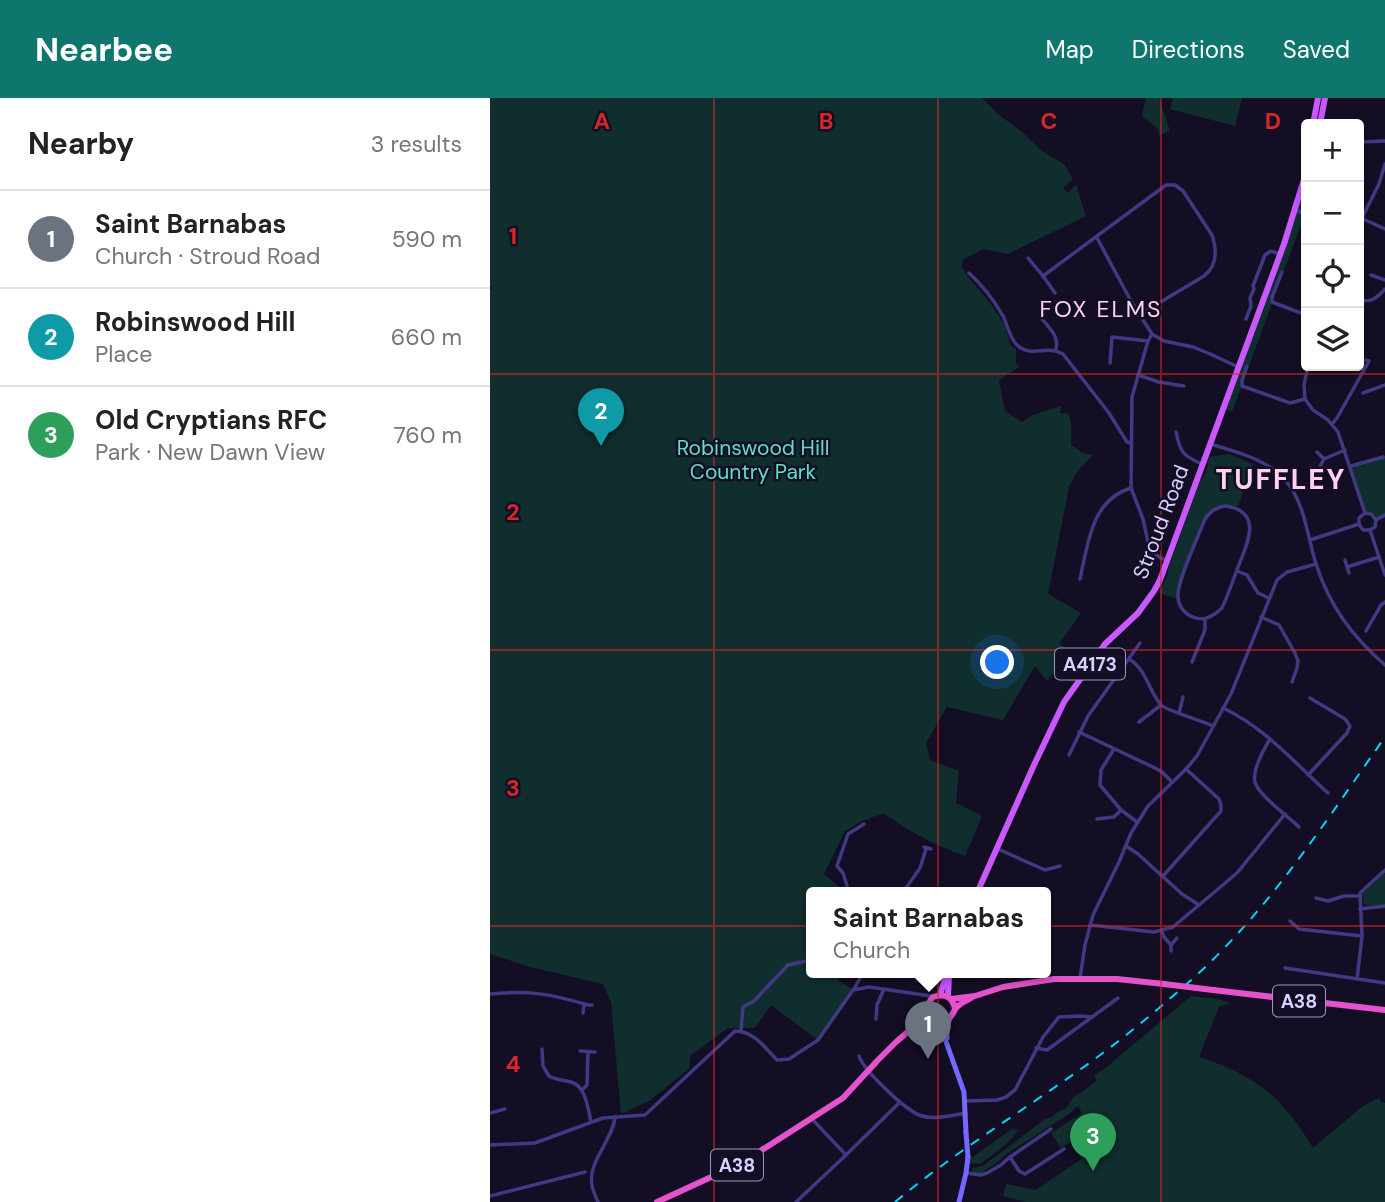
<!DOCTYPE html>
<meta charset="utf-8">
<style>
body{margin:0;font-family:"DM Sans",sans-serif;background:#f6f6f6;color:#222}
.controls{position:absolute;right:21px;top:21px;display:grid;overflow:hidden;border-radius:7px;box-shadow:0 4px 10px #0003}
.controls button{width:63px;height:63px;display:grid;place-items:center;padding:0;border:0;border-bottom:2px solid #e0e0e0;background:#fff;color:#222;font:35px sans-serif}
.you{position:absolute;left:508px;top:565px;width:24px;height:24px;margin:-18px;border:5px solid #fff;border-radius:50%;background:#1a73e8;box-shadow:0 0 0 10px #1a73e833}
.badge{display:grid;place-items:center;width:46px;height:46px;border-radius:50%;background:#0f766e;color:#fff;font-size:23px;font-weight:700}
.pin{position:absolute;translate:-50% -58px;filter:drop-shadow(0 2px 4px #0008)}
.pin::after{content:'';position:absolute;top:37px;width:24px;height:21px;background:inherit;clip-path:polygon(0 0,100% 0,50% 100%)}
.popup{position:absolute;left:316px;top:789px;width:245px;height:91px;box-sizing:border-box;display:grid;place-content:center;border-radius:7px;background:#fff;filter:drop-shadow(0 2px 5px #0005);font-size:23px;white-space:nowrap;color:#767676}
.popup b{font-size:26px;color:#222}
.popup::after{content:'';position:absolute;left:50%;top:100%;margin-left:-14px;border:14px solid transparent;border-top-color:#fff}
.list{margin:0;padding:0;list-style:none}
h2{display:flex;justify-content:space-between;align-items:center;height:91px;margin:0;padding:0 28px;font-size:30px}
h2 small{font-size:23px;font-weight:400;color:#767676}
.list li{display:grid;grid-template-columns:46px 1fr auto;gap:21px;align-items:center;box-sizing:border-box;height:98px;padding:0 28px;border-top:2px solid #e0e0e0}
.list b{display:block;font-size:26px;white-space:nowrap}
.list p{margin:0;font-size:23px;white-space:nowrap;color:#767676}
.list em{font-size:23px;font-style:normal;color:#767676}
.icon{flex:none;width:38px;height:38px;fill:none;stroke:currentColor;stroke-width:2;stroke-linecap:round;stroke-linejoin:round}
.map{position:relative;flex:none;width:895px;height:1104px;overflow:hidden}
header{display:flex;align-items:center;gap:42px;box-sizing:border-box;height:98px;padding:0 35px;background:#0f766e;color:#fff}
header strong{font-size:33px}
nav{display:flex;gap:38px;margin-inline-start:auto;font-size:24px}
main{display:flex}
aside{flex:1;background:#fff}
.map>svg:first-child{display:block}
</style>
<header>
<strong>Nearbee</strong>
<nav><a>Map</a><a>Directions</a><a>Saved</a></nav>
</header>
<main>
<aside>
<h2>Nearby<small>3 results</small></h2>
<ul class="list">
<li><span class="badge" style="background:#6b7280">1</span><div><b>Saint Barnabas</b><p>Church · Stroud Road</p></div><em>590 m</em></li>
<li><span class="badge" style="background:#0f9aa8">2</span><div><b>Robinswood Hill</b><p>Place</p></div><em>660 m</em></li>
<li><span class="badge" style="background:#2e9e5b">3</span><div><b>Old Cryptians RFC</b><p>Park · New Dawn View</p></div><em>760 m</em></li>
</ul>
</aside>
<div class="map">
<svg width="895" height="1104" viewBox="0 0 895 1104">
<rect width="100%" height="100%" fill="#130e24"/>
<g fill="#112e2e">
<path d="M0,0H492L509,17L531,33L552,53L574,66L583,81L573,90L577,95L586,87L596,118L518,156L493,151L473,162L471,168C488,196 515,213 520,247L526,251V265L529,269L509,282L515,313L532,324L543,317L571,308L570,315H578L581,324V347L593,355L603,357L586,375L579,389L558,496L591,515L569,546L597,562L582,585L576,579L571,570H565V573L557,583L545,568L513,622L457,609L436,645L440,662L469,673L466,705L492,718L475,758C444,747 420,734 393,715L370,724L355,733L334,776L348,788L351,795H321V875H350L347,881L363,892L328,942L281,907L265,930H238L201,957L199,971L159,1003L131,1016L121,904L113,886L40,869L0,856Z"/>
<polygon points="656,0 669,0 680,33 669,37 667,30 652,18"/>
<polygon points="683,0 752,0 745,28 680,11"/>
<polygon points="816,75 816,121 810,129 742,314 732,310"/>
<path d="M739,356L763,366L748,408H736L718,416L689,488L688,501L669,495L677,478L679,469L709,384C717,378 717,368 719,359Z"/>
<polygon points="895,358 895,417 886,422 881,416 875,415 860,368"/>
<polygon points="895,775 895,807 879,808 874,806 872,796"/>
<path d="M701,898L728,901L740,905L729,909L709,959C765,977 793,999 823,1050L873,1008L889,1000L891,1004L895,1005V1104H536L513,1098L516,1086L546,1092L593,1060L582,1043L571,1050L561,1035L592,1015L588,1008L579,1016L515,1057L508,1064L489,1076L481,1073L483,1070L493,1068L555,1021L562,1019L567,1014L576,1010L583,1000L607,983L604,978L613,972Z"/>
<path d="M522,1031L528,1032C520,1046 503,1056 490,1066L480,1065V1061Z"/>
</g>
<g fill="none" stroke-linecap="round" stroke-linejoin="round">
<g stroke="#403983" stroke-width="3.5">
<polyline points="869,44 895,43"/>
<polyline points="805,112 816,116"/>
<polyline points="871,120 895,131"/>
<polyline points="869,126 889,86 895,66"/>
<polyline points="607,140 641,203 662,236 674,243 703,249 718,255 748,269"/>
<polyline points="538,160 553,178"/>
<polyline points="792,174 782,199 782,204 816,217"/>
<path d="M479,175C492,187 504,202 513,218C518,228 519,239 527,247C543,261 556,246 573,256L619,315L637,344L641,345"/>
<polyline points="881,177 895,182"/>
<path d="M565,195L553,178L676,87H685L693,93L722,137C727,152 727,168 714,178L649,217"/>
<path d="M869,202C881,205 887,200 895,191"/>
<path d="M552,221C560,231 569,238 566,251"/>
<polyline points="756,221 761,208 760,200 764,191 763,188 775,157 781,153 790,156"/>
<polyline points="662,236 658,243 642,299 641,390 653,421 659,449 669,459 677,463"/>
<polyline points="620,265 622,239 658,243"/>
<polyline points="757,268 752,283 752,288 800,305 815,301"/>
<polyline points="818,268 814,287 815,301 823,312 838,322 848,334 875,415"/>
<polyline points="648,277 669,284 694,288"/>
<polyline points="873,295 895,287"/>
<polyline points="842,326 847,320 879,263 876,262"/>
<path d="M686,334C690,354 693,358 712,366"/>
<path d="M721,346C745,354 777,361 794,381C815,403 817,438 826,466C840,509 862,538 895,567"/>
<polyline points="827,354 834,361"/>
<polyline points="861,368 893,359"/>
<polyline points="829,370 834,361 855,352"/>
<path d="M736,408C774,414 757,446 748,469C743,483 738,497 732,510C724,518 714,524 703,519C694,516 688,507 688,498C687,483 709,437 715,421C720,413 727,409 736,408Z"/>
<polyline points="886,422 895,417"/>
<polyline points="869,426 873,432 880,432 885,429 886,422"/>
<polyline points="869,426 869,420 875,415 881,416 886,422"/>
<polyline points="880,432 895,477"/>
<polyline points="820,442 869,426"/>
<polyline points="855,462 859,475"/>
<polyline points="857,469 889,459"/>
<polyline points="747,473 757,477 768,495 779,500"/>
<path d="M590,481C598,446 601,402 641,390"/>
<polyline points="771,519 789,527 805,555 808,563 807,570 802,584"/>
<polyline points="876,533 891,507 895,504"/>
<path d="M639,561C657,572 658,592 671,607C675,612 713,623 723,628"/>
<polyline points="702,564 715,532 715,521"/>
<path d="M733,610C774,629 805,665 838,695"/>
<polyline points="689,615 693,599"/>
<polyline points="649,624 671,607"/>
<polyline points="589,634 665,670 672,674 682,684"/>
<path d="M780,641C774,651 762,672 765,684C769,698 798,718 809,729"/>
<polyline points="624,651 611,672 610,687 631,712 647,724"/>
<polyline points="579,657 598,618 650,545"/>
<polyline points="818,677 857,635 860,628 855,621 820,600"/>
<polyline points="607,721 624,719 631,712"/>
<polyline points="636,748 648,756 692,796 709,807"/>
<polyline points="434,749 441,751"/>
<polyline points="508,751 555,772 570,768"/>
<polyline points="673,778 731,713 731,707 729,701 696,671"/>
<polyline points="416,790 430,770 436,751"/>
<polyline points="363,795 358,791 353,775 347,768 358,736 374,726"/>
<polyline points="403,795 416,790 422,795"/>
<polyline points="826,800 838,803 854,798 870,798"/>
<polyline points="870,811 895,808"/>
<polyline points="800,823 809,831 872,838"/>
<polyline points="600,827 664,834 683,829 747,775 795,716"/>
<polyline points="672,833 674,839 681,847"/>
<polyline points="681,853 681,847 687,840"/>
<polyline points="795,870 895,885"/>
<polyline points="590,880 595,847 603,817 629,764 641,735 658,708 696,671 707,658 741,596 787,482 797,474 826,466"/>
<polyline points="867,881 872,838 870,795 895,772"/>
<polyline points="364,891 373,875"/>
<path d="M0,896C39,892 61,896 98,907H102"/>
<polyline points="93,915 94,906"/>
<polyline points="386,921 387,907 394,891"/>
<polyline points="251,933 253,909 264,903 298,867 321,862"/>
<polyline points="546,950 557,952 628,900"/>
<path d="M52,951L53,968L59,978C66,982 74,982 81,984C96,988 98,1011 101,1024"/>
<polyline points="90,953 105,954"/>
<path d="M369,958C374,973 417,1014 432,1018C445,1022 462,1017 476,1015"/>
<polyline points="92,992 97,987 98,954"/>
<polyline points="475,1003 507,1002 516,999 525,992 553,939 569,919 590,918 601,919"/>
<polyline points="0,1015 15,1011"/>
<polyline points="322,1021 356,1057"/>
<path d="M0,1047L45,1045L113,1020L155,1017L245,933C264,933 275,950 287,962L299,961L328,942L363,892L379,889L441,898"/>
<polyline points="520,1059 529,1073 535,1076 574,1051"/>
<polyline points="476,1075 491,1077 497,1075 511,1067 520,1059 561,1031"/>
<polyline points="0,1098 95,1074"/>
<path d="M108,1104C106,1099 103,1093 102,1088C97,1064 123,1042 125,1019"/>
<polyline points="306,1104 356,1057 410,1004"/>
</g>
<g stroke="#7468ff" stroke-width="5">
<polyline points="449,924 474,994 476,1035"/>
<polyline points="457,940 457,928 460,920"/>
<polyline points="469,1104 476,1075 478,1059"/>
</g>
<g stroke="#c958ff" stroke-width="6">
<polyline points="823,26 828,0"/>
<polyline points="830,26 835,0"/>
<polyline points="487,795 544,667 574,604 615,546 648,515 664,493 670,482 794,146 816,75"/>
<polyline points="450,897 457,875"/>
<polyline points="458,898 459,877"/>
</g>
<g stroke="#e452cc" stroke-width="6">
<polyline points="723,892 895,912"/>
<polyline points="461,901 485,898 513,889 564,881 627,881 674,886"/>
<path d="M465,911C463,899 455,895 443,899C435,907 435,924 450,924C460,924 462,916 466,910C470,905 476,903 481,900"/>
<polyline points="167,1104 243,1069 261,1059 353,1000 388,962 406,944 428,925 438,914"/>
</g>
<path stroke="#00d6fc" stroke-width="2" stroke-dasharray="10 9" stroke-linecap="butt" d="M405,1104C464,1055 529,1015 591,971C629,944 664,915 699,884C777,815 835,724 895,639"/>
<polyline stroke="#7468ff" stroke-width="5" points="476,1035 478,1059"/>
<polyline stroke="#e452cc" stroke-width="6" points="674,886 723,892"/>
</g>
<path fill="none" stroke="#d62828" stroke-width="2" stroke-opacity="0.55" d="M224,0V1104M448,0V1104M671,0V1104M0,276H895M0,552H895M0,828H895"/>
<g text-anchor="middle" dominant-baseline="central" stroke-width="5" stroke-linejoin="round" paint-order="stroke">
<g fill="#130e24" stroke="#9e96bd" stroke-width="2">
<rect x="565" y="550.5" width="70" height="31" rx="5"/>
<rect x="783" y="887.5" width="52" height="31" rx="5"/>
<rect x="221" y="1051.5" width="52" height="31" rx="5"/>
</g>
<g font-size="19" font-weight="bold" fill="#d9d1ff">
<text x="600" y="566">A4173</text>
<text x="809" y="903">A38</text>
<text x="247" y="1067">A38</text>
</g>
<g font-size="21" fill="#5ce0c6" stroke="#130e24">
<text x="263" y="350">Robinswood Hill<tspan x="263" dy="24">Country Park</tspan></text>
</g>
<g font-size="21" fill="#d9d1ff" stroke="#130e24">
<text transform="translate(671 424) rotate(-69)">Stroud Road</text>
</g>
<g font-size="23" letter-spacing="2" fill="#ffd3ed" stroke="#130e24">
<text x="611" y="211">FOX ELMS</text>
</g>
<g font-size="28" font-weight="bold" letter-spacing="2" fill="#ffd3ed" stroke="#130e24">
<text x="791" y="381">TUFFLEY</text>
</g>
</g>
<g font-size="23" text-anchor="middle" font-weight="bold" fill="#d62828" stroke="#130e24" stroke-width="5" stroke-linejoin="round" paint-order="stroke">
<text x="112" y="31">A</text>
<text x="336" y="31">B</text>
<text x="559" y="31">C</text>
<text x="783" y="31">D</text>
<text x="23" y="146">1</text>
<text x="23" y="422">2</text>
<text x="23" y="698">3</text>
<text x="23" y="974">4</text>
</g>
</svg>
<div class="controls">
<button>+</button>
<button>−</button>
<button><svg class="icon" aria-label="locate" viewBox="0 0 24 24"><circle cx="12" cy="12" r="6"/><path d="M12 2v4M12 18v4M2 12h4M18 12h4"/></svg></button>
<button><svg class="icon" aria-label="layers" viewBox="0 0 24 24"><path d="M12 4l9 5-9 5-9-5zM3 14l9 5 9-5"/></svg></button>
</div>
<div class="you"></div>
<div class="pin badge" style="left:438px;top:961px;background:#6b7280">1</div>
<div class="popup"><b>Saint Barnabas</b>Church</div>
<div class="pin badge" style="left:111px;top:348px;background:#0f9aa8">2</div>
<div class="pin badge" style="left:603px;top:1073px;background:#2e9e5b">3</div>
</div>
</main>
